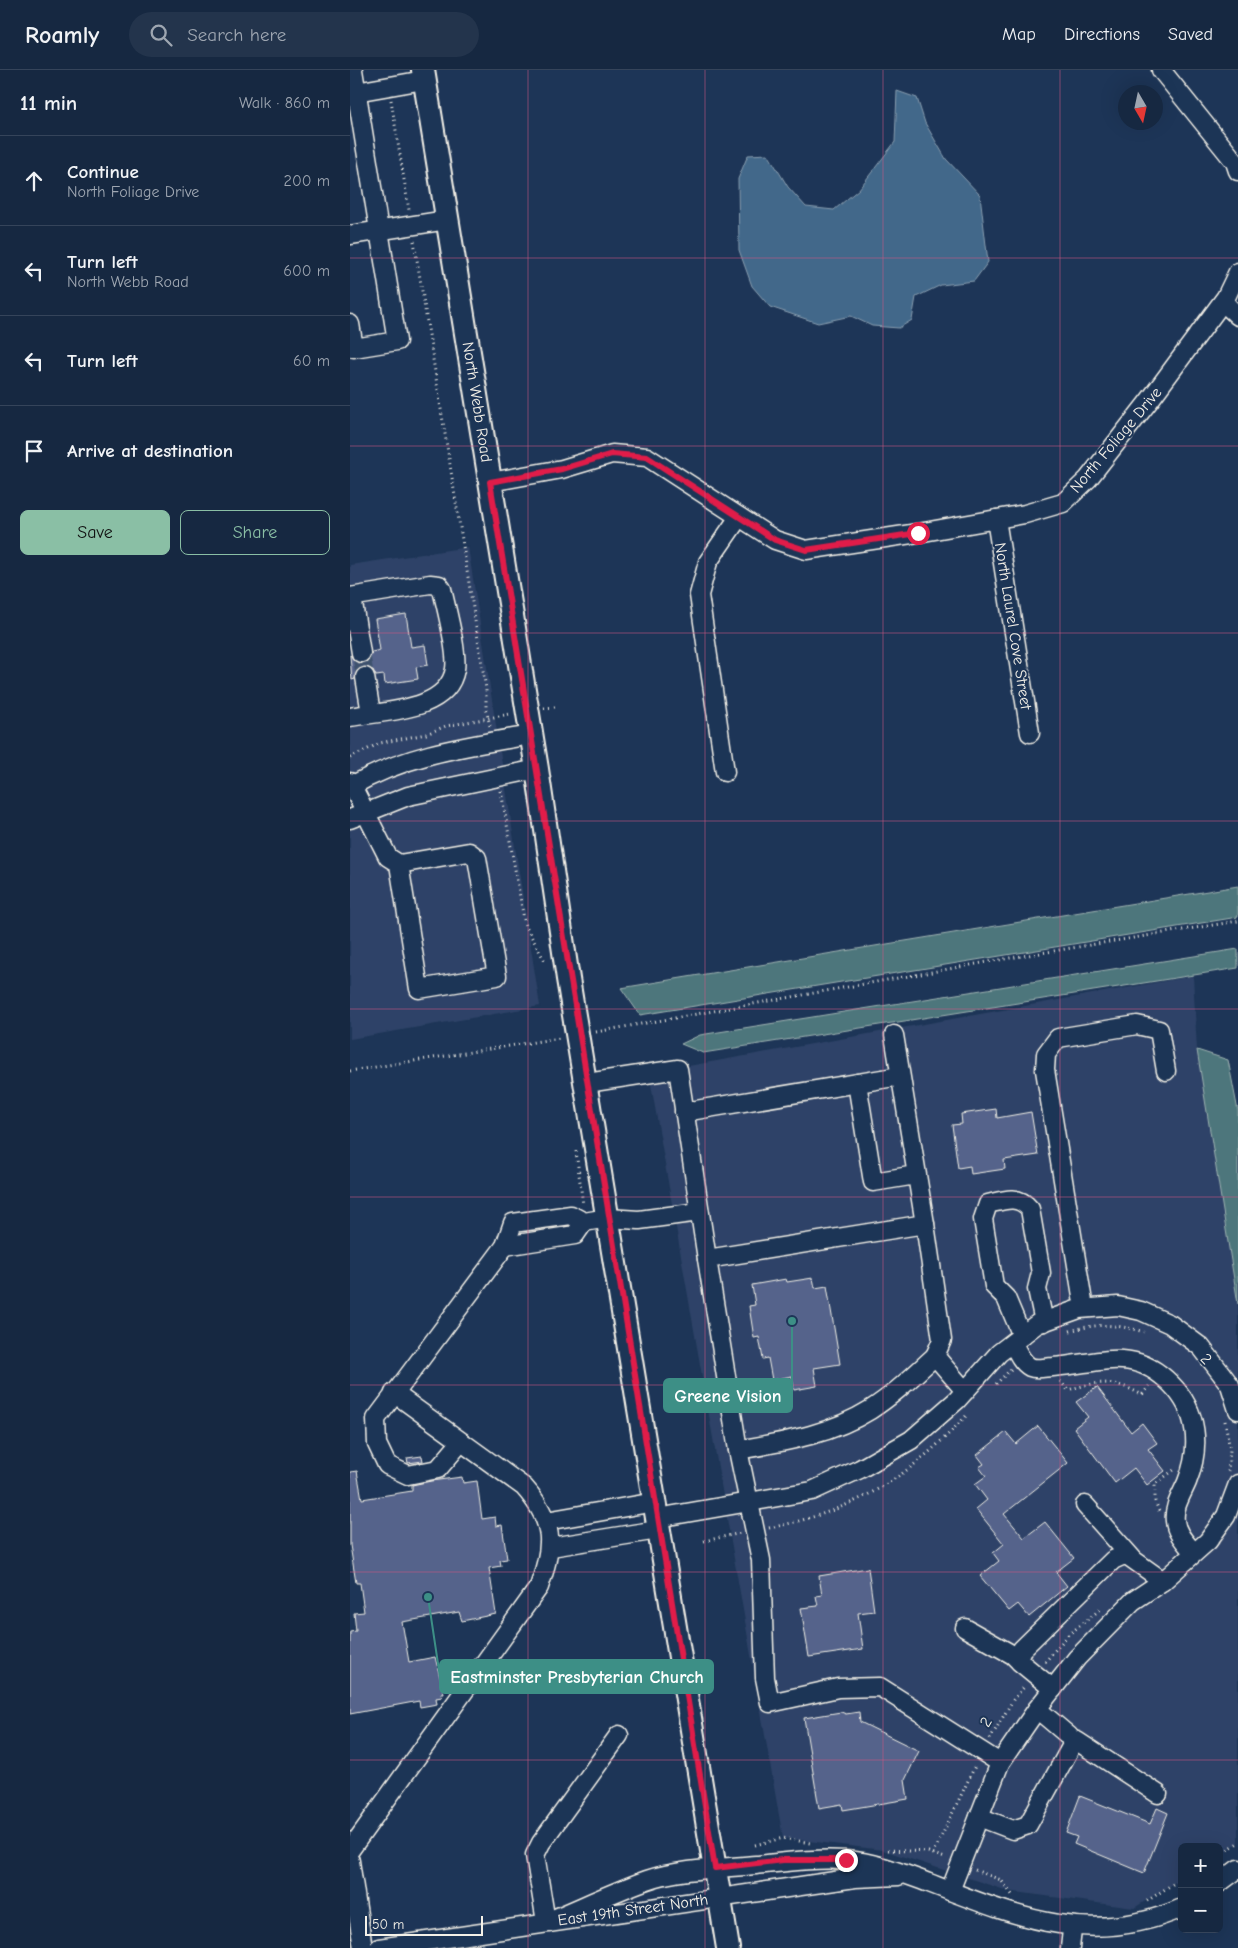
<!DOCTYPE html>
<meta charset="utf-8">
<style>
body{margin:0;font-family:"Comic Neue",sans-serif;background:#23344c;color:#f1f3f6}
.controls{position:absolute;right:15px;bottom:15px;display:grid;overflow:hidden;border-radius:8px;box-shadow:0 5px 20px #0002}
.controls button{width:45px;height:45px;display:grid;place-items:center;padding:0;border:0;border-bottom:1px solid #35445a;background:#162841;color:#f1f3f6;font:25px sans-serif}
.compass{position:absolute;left:768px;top:15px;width:45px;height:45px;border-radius:50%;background:#162841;box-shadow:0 5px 20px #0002;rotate:171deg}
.scale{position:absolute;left:15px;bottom:12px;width:118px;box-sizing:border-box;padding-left:5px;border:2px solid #f4f1e8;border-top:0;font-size:14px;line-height:18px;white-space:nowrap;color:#f4f1e8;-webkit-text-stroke:4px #1d3557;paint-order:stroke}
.stop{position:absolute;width:15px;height:15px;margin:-11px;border:4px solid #e11d48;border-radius:50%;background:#fff}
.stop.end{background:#e11d48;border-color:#fff;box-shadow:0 1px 5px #0008}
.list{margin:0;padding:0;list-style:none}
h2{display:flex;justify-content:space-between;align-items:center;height:65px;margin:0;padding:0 20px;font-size:21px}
h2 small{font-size:16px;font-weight:400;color:#9ea6b1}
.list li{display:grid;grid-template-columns:32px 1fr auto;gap:15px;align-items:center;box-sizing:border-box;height:90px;padding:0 20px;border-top:1px solid #35445a}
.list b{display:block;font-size:19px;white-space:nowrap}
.list p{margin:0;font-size:16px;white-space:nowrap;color:#9ea6b1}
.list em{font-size:16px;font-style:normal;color:#9ea6b1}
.actions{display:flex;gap:10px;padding:15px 20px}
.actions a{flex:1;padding:11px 0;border:1px solid #8abfa5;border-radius:8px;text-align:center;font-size:18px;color:#8abfa5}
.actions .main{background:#8abfa5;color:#111}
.icon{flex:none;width:28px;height:28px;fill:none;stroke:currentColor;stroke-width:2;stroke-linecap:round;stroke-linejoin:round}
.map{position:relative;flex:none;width:888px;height:1878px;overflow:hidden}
header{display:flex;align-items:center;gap:30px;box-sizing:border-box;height:70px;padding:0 25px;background:#162841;border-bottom:1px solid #35445a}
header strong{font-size:24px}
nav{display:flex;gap:28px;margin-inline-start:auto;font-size:18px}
.search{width:350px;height:45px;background:#23344c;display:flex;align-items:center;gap:12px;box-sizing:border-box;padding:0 18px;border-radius:28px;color:#9ea6b1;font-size:19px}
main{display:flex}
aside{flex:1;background:#162841}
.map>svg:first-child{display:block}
</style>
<header>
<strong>Roamly</strong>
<div class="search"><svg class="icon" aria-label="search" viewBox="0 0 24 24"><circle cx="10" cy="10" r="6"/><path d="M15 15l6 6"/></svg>Search here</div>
<nav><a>Map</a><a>Directions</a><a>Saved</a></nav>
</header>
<main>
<aside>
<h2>11 min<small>Walk · 860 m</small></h2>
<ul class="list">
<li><svg class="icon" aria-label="ahead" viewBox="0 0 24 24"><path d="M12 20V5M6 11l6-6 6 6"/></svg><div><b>Continue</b><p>North Foliage Drive</p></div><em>200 m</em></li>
<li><svg class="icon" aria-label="left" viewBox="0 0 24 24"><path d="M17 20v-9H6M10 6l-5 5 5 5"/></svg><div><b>Turn left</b><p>North Webb Road</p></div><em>600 m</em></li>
<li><svg class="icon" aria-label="left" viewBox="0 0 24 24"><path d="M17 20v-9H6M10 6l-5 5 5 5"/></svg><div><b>Turn left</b></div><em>60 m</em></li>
<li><svg class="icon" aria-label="arrive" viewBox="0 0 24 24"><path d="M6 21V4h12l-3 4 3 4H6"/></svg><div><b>Arrive at destination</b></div></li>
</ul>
<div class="actions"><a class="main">Save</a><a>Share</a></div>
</aside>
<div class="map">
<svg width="888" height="1878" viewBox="0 0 888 1878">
<rect width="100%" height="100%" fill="#1d3557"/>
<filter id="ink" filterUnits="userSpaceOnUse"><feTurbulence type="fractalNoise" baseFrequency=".02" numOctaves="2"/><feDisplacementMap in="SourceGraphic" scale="10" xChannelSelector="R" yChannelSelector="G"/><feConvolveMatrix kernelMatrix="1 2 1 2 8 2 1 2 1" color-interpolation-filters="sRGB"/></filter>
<g filter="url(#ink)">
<g fill="#2e4367">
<polygon points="118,477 190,936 0,969 0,495"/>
<polygon points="843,906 847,980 888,1234 888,1773 869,1785 869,1777 832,1777 832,1808 784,1838 658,1821 533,1780 433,1768 299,1003"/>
</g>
<g fill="#4d767b" stroke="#a0b4b2">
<polygon points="888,816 888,847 290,945 271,918"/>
<polygon points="888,879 888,898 353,983 331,974 350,965"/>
<polygon points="847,980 878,990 888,1041 888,1234"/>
</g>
<polygon fill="#43688a" stroke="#8a9fb0" points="547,21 567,28 575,53 596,89 630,125 638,192 624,211 591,215 566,227 562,250 549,258 522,256 501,246 468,253 420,237 402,216 389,180 388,109 398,85 418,84 438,117 456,137 484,140 509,119 545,72"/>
<g fill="#54648b" stroke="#f4f1e8">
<polygon points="56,544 61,577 75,575 78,595 66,597 68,609 35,614 34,605 26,606 23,600 14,596 8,599 5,609 2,610 0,585 7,593 12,594 18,591 22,582 30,580 25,549"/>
<polygon points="646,1039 647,1048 681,1042 688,1085 654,1090 655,1099 621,1104 620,1096 608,1098 602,1055 612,1054 611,1044"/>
<polygon points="463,1208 465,1218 477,1216 490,1294 464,1298 467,1316 444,1320 442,1306 422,1310 418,1288 413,1289 409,1267 404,1268 399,1236 405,1235 402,1215 436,1209 437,1212"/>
<polygon points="747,1317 781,1362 792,1353 807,1373 798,1379 815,1401 797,1415 784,1398 765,1413 724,1358 738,1347 726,1332"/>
<polygon points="688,1356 718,1393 654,1444 674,1468 695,1452 724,1488 706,1502 717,1516 679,1547 668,1534 659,1541 630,1506 649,1491 643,1483 654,1474 626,1439 637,1430 625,1414 636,1406 629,1397 634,1394 627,1385 656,1362 666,1374"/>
<polygon points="72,1386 73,1391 58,1393 57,1388"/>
<polygon points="7,1401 12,1429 62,1421 62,1415 81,1411 112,1407 113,1413 127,1411 132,1449 145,1447 146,1456 152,1455 157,1489 150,1490 151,1496 139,1498 146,1544 112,1551 109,1542 52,1552 59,1592 85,1587 94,1623 91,1623 92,1627 86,1628 87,1634 70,1637 69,1631 0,1644 0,1562 6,1561 4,1543 14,1542 10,1513 6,1513 0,1475 0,1402"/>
<polygon points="518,1498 524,1541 508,1543 513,1579 459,1587 451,1538 468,1536 466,1526 472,1525 469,1506"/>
<polygon points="491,1642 496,1644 509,1642 510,1652 569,1681 555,1710 558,1729 493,1740 492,1734 469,1738 454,1648"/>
<polygon points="730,1726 800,1754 807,1738 818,1743 794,1803 724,1774 727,1767 716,1763"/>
</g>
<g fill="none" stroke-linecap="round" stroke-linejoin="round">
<polyline stroke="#3d516d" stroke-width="18" stroke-dasharray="18 9" stroke-linecap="butt" points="11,583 15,607"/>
<defs>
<g id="minor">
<polyline points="811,0 885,92 888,101"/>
<polyline points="0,23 74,10"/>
<polyline points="0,165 97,150"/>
<polyline points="873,232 888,246"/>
<polyline points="0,254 4,278 47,271 3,0"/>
<polyline points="140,412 212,399 262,384 297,387 425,470 456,480 568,463 675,444 713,433 738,409 799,331 876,227 888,202"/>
<polyline points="646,449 680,663"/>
<path d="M0,527L80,514L89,515L92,519C96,538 108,581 105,599C98,642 33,641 0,647"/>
<polyline points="2,527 11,583"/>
<polyline points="15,607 21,643"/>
<polyline points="375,702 349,525 358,492 389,447"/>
<polyline points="0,712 38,787 49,794 119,782 127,788 147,906 69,919 49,794"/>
<path d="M0,717C56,684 117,676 181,665"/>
<polyline points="0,749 58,726 187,699"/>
<polyline points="544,965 575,1154"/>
<polyline points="237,1013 328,999 357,1189"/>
<polyline points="507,1013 523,1112 566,1105"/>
<polyline points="334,1042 550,1006"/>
<polyline points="155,1176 225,1165 234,1152"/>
<polyline points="734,1238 695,1000 696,984 708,968 787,955 809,960 816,1001"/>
<path d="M672,1266L656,1228L644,1216L633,1149L638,1134C654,1130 668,1124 680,1139L691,1203L687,1219L694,1252"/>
<path d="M663,1273C667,1281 671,1292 680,1297C687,1300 696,1297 703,1297C749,1294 783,1275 821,1314C848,1341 851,1377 837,1412C832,1424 823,1437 825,1451C826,1464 837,1474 844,1483"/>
<polyline points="585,1286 592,1270 575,1154 357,1189 388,1380 411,1490 415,1608 420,1633 488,1618 530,1617 650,1693"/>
<polyline points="111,1372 88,1399 58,1405 37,1395 27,1374 26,1349 155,1176 163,1153 221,1145 234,1152 258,1148 289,1150 349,1142"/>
<path d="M388,1380C433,1372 480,1365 520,1340C544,1325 564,1305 585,1286L615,1321"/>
<polyline points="735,1435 782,1488"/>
<polyline points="307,1448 462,1421 510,1399 561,1370 607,1330 649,1283 687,1254 729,1239 768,1236 791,1241 820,1254 851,1277 880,1315 888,1340"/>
<polyline points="196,1451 305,1432"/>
<polyline points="201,1477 308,1460"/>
<polyline points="615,1558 663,1585 670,1592"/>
<polyline points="703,1619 670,1592 669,1586 672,1579 763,1490 772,1486 778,1486 813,1511"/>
<polyline points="722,1675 727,1671 808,1724"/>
<polyline points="629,1747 663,1760 678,1755 722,1675 719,1666 687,1639"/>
<path d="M0,1780L189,1517C204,1475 205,1452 174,1417L44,1323"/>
<polyline points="0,1791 13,1878"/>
<polyline points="869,1813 888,1799"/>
<polyline points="600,1821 650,1693 687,1639 727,1588 783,1531 813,1511 858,1471 876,1446 888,1414"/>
<path d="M196,1852C230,1838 263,1822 297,1810C328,1799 373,1798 406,1795C436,1792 465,1788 496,1790C525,1792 552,1803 579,1813C667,1847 741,1878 832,1838"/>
<polyline points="196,1852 185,1785 191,1773 269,1665"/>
<polyline points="29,1878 505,1808 549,1806"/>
<polyline points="720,1878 722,1860"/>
</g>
<polyline id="major" points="73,0 187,699 218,909 378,1878"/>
</defs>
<use href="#minor" stroke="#f4f1e8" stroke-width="21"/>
<use href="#major" stroke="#f4f1e8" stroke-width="26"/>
<g stroke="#f4f1e8" stroke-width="3" stroke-dasharray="1 4" stroke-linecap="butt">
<polyline points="41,30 59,140"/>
<polyline points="64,171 136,619 136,639 140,656"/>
<polyline points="194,638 205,637"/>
<polyline points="0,688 30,673 76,664 96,656 160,644"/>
<polyline points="151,721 175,855 196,893"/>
<polyline points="246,962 660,888 888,851"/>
<polyline points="0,1001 210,968"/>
<polyline points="226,1081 233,1135"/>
<path d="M720,1261C747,1253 766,1254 794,1262"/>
<path d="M710,1311L718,1320C748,1311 764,1309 792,1325L799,1316"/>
<polyline points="646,1314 661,1299"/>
<polyline points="875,1351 880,1380 878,1401"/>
<polyline points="809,1441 805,1431 805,1414 824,1400"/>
<path d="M419,1458C506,1440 556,1410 616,1346"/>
<polyline points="354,1471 391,1463"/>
<polyline points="695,1592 718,1565 752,1538"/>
<polyline points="640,1669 663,1630 675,1616"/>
<polyline points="405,1775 433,1768 460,1773"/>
<polyline points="538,1780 578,1782 595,1788"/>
<polyline points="583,1784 626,1694"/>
<polyline points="869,1785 888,1773"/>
<polyline points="625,1800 651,1810 663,1826"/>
<polyline points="797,1831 832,1808"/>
</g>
<use href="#minor" stroke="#1d3557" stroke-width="18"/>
<use href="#major" stroke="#1d3557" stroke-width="22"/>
</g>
</g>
<g fill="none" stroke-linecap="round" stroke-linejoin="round" filter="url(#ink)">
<path stroke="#e11d48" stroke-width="6" d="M496,1790H433L365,1798C288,1336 213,874 140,412L212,399L262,384L297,387L425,470L456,480L568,463"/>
</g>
<path fill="none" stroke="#d15985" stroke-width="1" stroke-opacity="0.55" d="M178,0V1878M355,0V1878M533,0V1878M710,0V1878M0,188H888M0,376H888M0,563H888M0,751H888M0,939H888M0,1127H888M0,1315H888M0,1502H888M0,1690H888"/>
<g text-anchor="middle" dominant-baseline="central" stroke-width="4" stroke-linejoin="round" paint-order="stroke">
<g font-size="16" fill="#f4f1e8" stroke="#1d3557">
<text transform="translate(127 332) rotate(81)">North Webb Road</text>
<text transform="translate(766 370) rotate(-50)">North Foliage Drive</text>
<text transform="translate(663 556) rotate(81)">North Laurel Cove Street</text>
<text transform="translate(856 1289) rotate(46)">2</text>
<text transform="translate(636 1652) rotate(-60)">2</text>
<text transform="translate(283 1840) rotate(-8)">East 19th Street North</text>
</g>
</g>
<path fill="none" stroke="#3d8f86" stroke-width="2" d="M442 1251L442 1326M78 1527L90 1607"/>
<g fill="#3d8f86" stroke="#1d3557" stroke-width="2">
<circle cx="442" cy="1251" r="5"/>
<circle cx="78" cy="1527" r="5"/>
</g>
<g fill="#3d8f86" stroke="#3d8f86" stroke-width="2">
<rect x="314" y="1309" width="128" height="33" rx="5"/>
<rect x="90" y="1590" width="273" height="33" rx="5"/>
</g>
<g font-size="18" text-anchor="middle" font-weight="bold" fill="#fff">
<text x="378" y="1332">Greene Vision</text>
<text x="227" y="1613">Eastminster Presbyterian Church</text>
</g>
</svg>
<div class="controls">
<button>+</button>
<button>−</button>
</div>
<svg class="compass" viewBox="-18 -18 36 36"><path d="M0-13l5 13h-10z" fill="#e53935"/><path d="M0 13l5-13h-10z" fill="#9ea6b1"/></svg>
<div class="scale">50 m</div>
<div class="stop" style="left:568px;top:463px"></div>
<div class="stop end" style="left:496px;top:1790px"></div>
</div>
</main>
